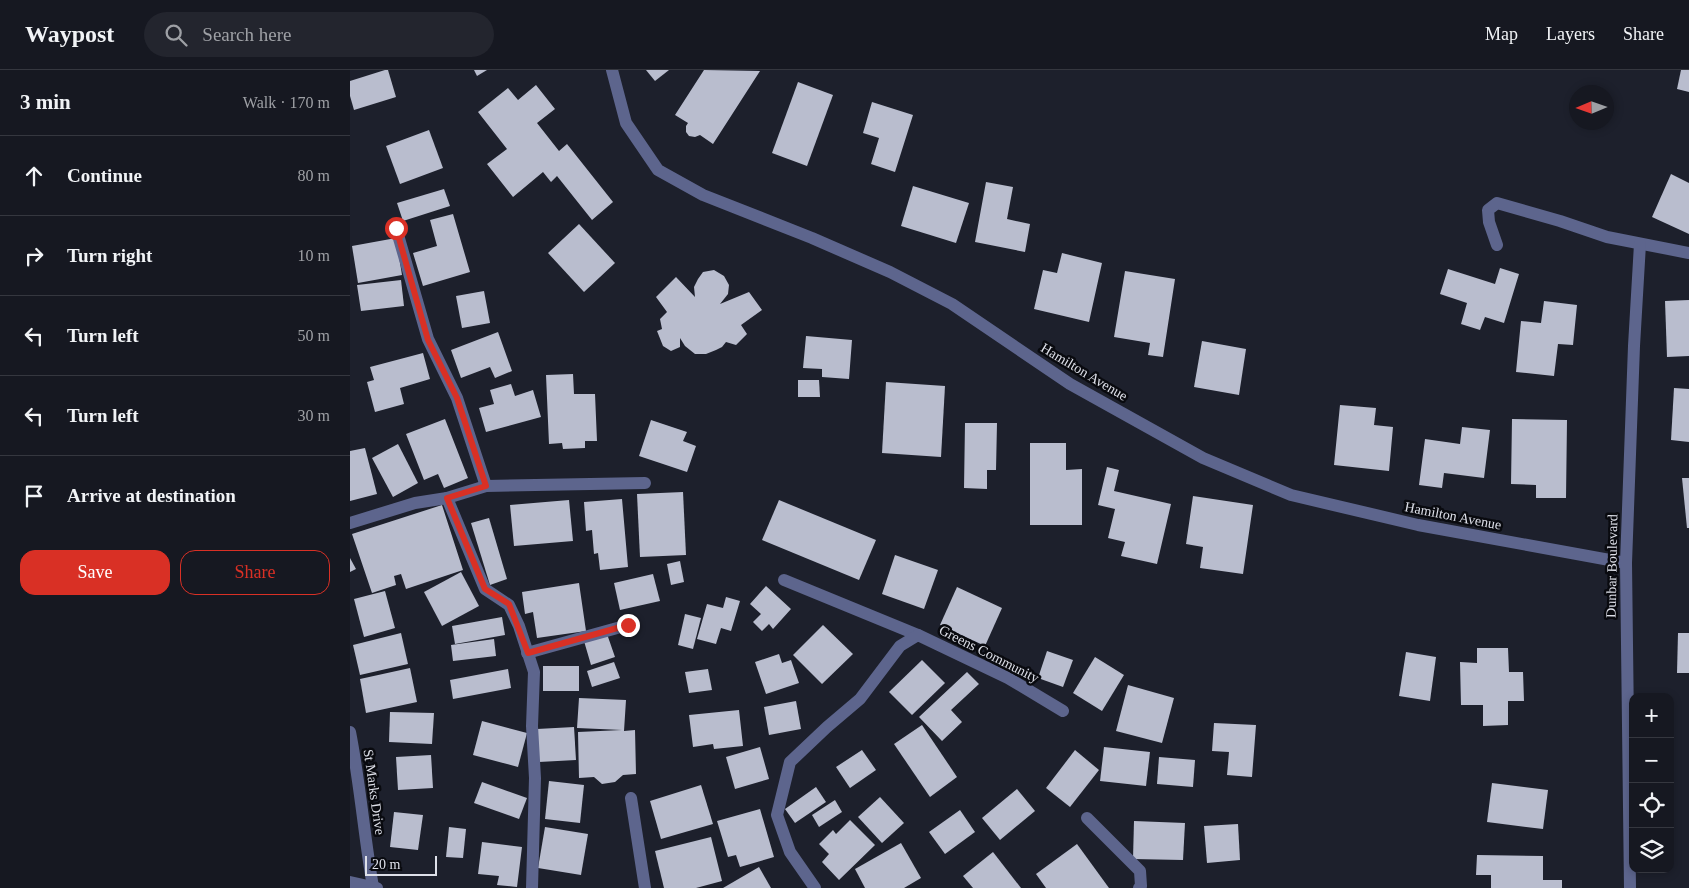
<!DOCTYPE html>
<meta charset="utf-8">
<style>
body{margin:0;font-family:"Times New Roman",serif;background:#23252e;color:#f1f3f6}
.controls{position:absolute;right:15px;bottom:15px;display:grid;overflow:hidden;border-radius:10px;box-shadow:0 2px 8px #0003}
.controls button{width:45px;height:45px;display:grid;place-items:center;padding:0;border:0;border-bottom:1px solid #35373f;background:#161821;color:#f1f3f6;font:25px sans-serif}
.compass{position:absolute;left:1219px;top:15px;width:45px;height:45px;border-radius:50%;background:#161821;box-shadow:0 2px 8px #0003;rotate:268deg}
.scale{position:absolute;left:15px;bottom:12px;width:72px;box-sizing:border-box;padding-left:5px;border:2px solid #dee0e9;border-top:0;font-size:14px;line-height:18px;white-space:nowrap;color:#dee0e9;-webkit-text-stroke:4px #090a0f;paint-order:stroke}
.stop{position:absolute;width:15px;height:15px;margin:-11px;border:4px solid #d93025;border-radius:50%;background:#fff}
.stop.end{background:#d93025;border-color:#fff;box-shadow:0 1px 5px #0008}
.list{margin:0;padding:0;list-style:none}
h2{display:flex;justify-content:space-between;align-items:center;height:65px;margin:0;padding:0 20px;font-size:21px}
h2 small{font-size:16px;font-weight:400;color:#9ea0a5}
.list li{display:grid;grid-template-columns:32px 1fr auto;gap:15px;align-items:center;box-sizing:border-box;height:80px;padding:0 20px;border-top:1px solid #35373f}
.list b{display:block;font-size:19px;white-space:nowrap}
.list em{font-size:16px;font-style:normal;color:#9ea0a5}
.actions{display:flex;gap:10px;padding:15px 20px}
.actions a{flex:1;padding:11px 0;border:1px solid #d93025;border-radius:15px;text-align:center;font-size:18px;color:#d93025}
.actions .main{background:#d93025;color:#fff}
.icon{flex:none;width:28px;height:28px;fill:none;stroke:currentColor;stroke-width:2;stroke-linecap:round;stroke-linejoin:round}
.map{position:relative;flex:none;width:1339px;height:818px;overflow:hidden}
header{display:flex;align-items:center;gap:30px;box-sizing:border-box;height:70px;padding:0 25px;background:#161821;border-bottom:1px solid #35373f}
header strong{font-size:24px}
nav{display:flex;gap:28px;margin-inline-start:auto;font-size:18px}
.search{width:350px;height:45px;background:#23252e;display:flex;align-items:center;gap:12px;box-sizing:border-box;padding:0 18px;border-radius:28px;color:#9ea0a5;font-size:19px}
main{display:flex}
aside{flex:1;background:#161821}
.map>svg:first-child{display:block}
</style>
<header>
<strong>Waypost</strong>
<div class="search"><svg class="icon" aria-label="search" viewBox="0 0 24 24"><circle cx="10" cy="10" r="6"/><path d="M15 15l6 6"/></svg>Search here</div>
<nav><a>Map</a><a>Layers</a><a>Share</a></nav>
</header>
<main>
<aside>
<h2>3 min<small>Walk · 170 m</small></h2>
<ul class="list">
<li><svg class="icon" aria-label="ahead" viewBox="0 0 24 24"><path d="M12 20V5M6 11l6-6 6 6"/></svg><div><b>Continue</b></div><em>80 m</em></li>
<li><svg class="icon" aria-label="right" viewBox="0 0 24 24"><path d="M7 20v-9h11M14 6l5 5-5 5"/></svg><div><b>Turn right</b></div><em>10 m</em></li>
<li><svg class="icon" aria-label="left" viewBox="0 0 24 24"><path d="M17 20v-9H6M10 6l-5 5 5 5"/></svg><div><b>Turn left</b></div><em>50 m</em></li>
<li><svg class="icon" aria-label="left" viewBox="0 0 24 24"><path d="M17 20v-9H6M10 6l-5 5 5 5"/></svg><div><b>Turn left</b></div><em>30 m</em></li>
<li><svg class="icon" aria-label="arrive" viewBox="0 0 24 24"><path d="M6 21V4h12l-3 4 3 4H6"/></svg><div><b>Arrive at destination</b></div></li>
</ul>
<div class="actions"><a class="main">Save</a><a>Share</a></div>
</aside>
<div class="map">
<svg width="1339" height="818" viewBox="0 0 1339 818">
<rect width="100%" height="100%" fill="#1d202c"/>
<g fill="#b9bdce">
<polygon points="35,0 38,0 46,27 4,40 0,26 0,11"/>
<polygon points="124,0 137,0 127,6"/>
<polygon points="296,0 319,0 305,11"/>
<polygon points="354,0 410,1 363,74 350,65 345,67 339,66 336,62 336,56 338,53 325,45"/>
<polygon points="1331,0 1339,0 1339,22 1327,19"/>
<polygon points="448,12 483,25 457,96 422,83"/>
<polygon points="186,15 205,39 187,53 209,81 217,74 263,132 242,150 207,106 201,112 193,102 163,127 137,94 157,79 128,42 158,18 168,30"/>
<polygon points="522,32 563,45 545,102 521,94 529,68 513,63"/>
<polygon points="79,60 93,98 50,114 36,76"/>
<polygon points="1321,104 1339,113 1339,164 1302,147"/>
<polygon points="636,112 663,117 657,149 680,154 675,182 625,172"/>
<polygon points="563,116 619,133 606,173 551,156"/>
<polygon points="94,119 100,136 53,151 47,133"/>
<polygon points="103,144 120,202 73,216 63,183 87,176 80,150"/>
<polygon points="229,154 265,193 234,222 198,183"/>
<polygon points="46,168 52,205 8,213 2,176"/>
<polygon points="712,183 752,193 739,252 684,239 693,200 707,203"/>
<polygon points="1150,198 1169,204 1154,253 1135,247 1130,260 1111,254 1117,233 1090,224 1098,199 1145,214"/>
<polygon points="364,200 374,206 379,215 378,224 370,234 399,222 412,240 391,255 397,264 386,275 376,272 372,277 366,280 356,284 345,284 335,276 330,268 330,277 321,281 313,276 307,261 312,259 310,249 317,242 306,227 326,207 345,227 344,217 348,209 353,202"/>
<polygon points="775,201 825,209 813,287 798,285 800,273 764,267"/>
<polygon points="51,210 54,236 11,241 7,215"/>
<polygon points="134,221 140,253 112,258 106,226"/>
<polygon points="1339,230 1339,286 1317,287 1315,231"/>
<polygon points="1194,231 1227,235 1223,275 1208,274 1204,306 1166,302 1171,251 1191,253"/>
<polygon points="148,262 162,301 145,308 140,297 111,308 101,280"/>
<polygon points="456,266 502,270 499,309 472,307 472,299 453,298"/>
<polygon points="852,271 896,279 889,325 844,317"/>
<polygon points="73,283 80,309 50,318 54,334 25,342 17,312 24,310 20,297"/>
<polygon points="223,304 224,324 245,324 247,371 235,371 235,378 213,379 212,373 199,374 196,305"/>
<polygon points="448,310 469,310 470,327 448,327"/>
<polygon points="536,312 595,316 591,387 532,383"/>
<polygon points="161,314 165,326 183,320 191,347 136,362 129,338 144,334 140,320"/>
<polygon points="1324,318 1339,319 1339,372 1321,370"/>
<polygon points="990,335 1026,338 1024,355 1043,357 1039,401 984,395"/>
<polygon points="95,349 118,408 94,418 88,404 74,410 56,364"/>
<polygon points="1162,349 1217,350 1216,428 1186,428 1186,415 1161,414"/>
<polygon points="301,350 337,362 333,371 346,376 337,402 289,386"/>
<polygon points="615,353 647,353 646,400 637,400 637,419 614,418"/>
<polygon points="1112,357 1140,360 1134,408 1094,403 1092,418 1069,415 1075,369 1110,374"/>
<polygon points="680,373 716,373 716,400 732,399 732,455 680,455"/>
<polygon points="48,374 68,413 43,427 22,388"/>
<polygon points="15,378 27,424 0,431 0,381"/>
<polygon points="757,397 769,400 764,421 821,434 807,494 771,486 775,472 758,468 765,439 748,435"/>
<polygon points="1332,408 1339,408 1339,458 1337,458"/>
<polygon points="333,422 336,485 290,487 287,424"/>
<polygon points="843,426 903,435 893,504 850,498 853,477 836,474"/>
<polygon points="272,429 278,497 250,500 248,483 244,484 242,460 236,461 234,432"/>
<polygon points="219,430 223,471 164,476 160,435"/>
<polygon points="429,430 526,470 509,510 412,470"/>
<polygon points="92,435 113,500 56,519 51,504 44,506 46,515 22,523 2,464"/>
<polygon points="139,448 157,509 140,515 121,453"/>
<polygon points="545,485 588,500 574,539 532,524"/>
<polygon points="0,488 6,499 0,502"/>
<polygon points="330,491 334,512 321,515 317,494"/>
<polygon points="111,502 129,536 92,556 74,522"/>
<polygon points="303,504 310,531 270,540 264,513"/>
<polygon points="229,513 236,561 187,568 183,542 175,544 172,522"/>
<polygon points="416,516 441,539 423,559 419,554 412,561 403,552 411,544 400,534"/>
<polygon points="607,517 652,538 635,576 590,555"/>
<polygon points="35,521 45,558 14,567 4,529"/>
<polygon points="376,527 390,531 381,561 371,558 366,574 347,569 357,534 373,538"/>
<polygon points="335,544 351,548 343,579 328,575"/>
<polygon points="152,547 155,565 105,574 102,556"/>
<polygon points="473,555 503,584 472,614 443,585"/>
<polygon points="51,563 58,594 10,605 3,575"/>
<polygon points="1328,563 1339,563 1339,603 1327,603"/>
<polygon points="257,564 265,587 241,595 234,571"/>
<polygon points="144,569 146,586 103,591 101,575"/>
<polygon points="1127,578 1158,578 1159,602 1173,602 1174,631 1158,631 1158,655 1133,656 1133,635 1111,635 1110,592 1127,593"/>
<polygon points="697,581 723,590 713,617 688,608"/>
<polygon points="1056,582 1086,587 1080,631 1049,626"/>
<polygon points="429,584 432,593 441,590 449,613 416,624 405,592"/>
<polygon points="745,587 774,605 752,641 723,623"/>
<polygon points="572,590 595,613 562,645 539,622"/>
<polygon points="264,592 270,608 242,617 237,601"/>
<rect x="193" y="596" width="36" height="25"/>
<polygon points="60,598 67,632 16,643 10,609"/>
<polygon points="158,599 161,618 103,629 100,610"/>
<polygon points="358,599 362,620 339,623 335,602"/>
<polygon points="617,602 629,614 601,640 612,652 592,671 569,647"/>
<polygon points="778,615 824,628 812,673 766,661"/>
<polygon points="229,628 276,630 274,661 285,660 286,704 273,705 265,712 252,714 244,707 229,708 228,662 272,660 227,658"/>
<polygon points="446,631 451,659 419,665 414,637"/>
<polygon points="389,640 393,676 364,679 363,674 343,677 339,645"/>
<polygon points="40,642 84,643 82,674 39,672"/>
<polygon points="132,651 177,663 168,697 123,685"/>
<polygon points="864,653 906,655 902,707 877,705 879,682 862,681"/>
<polygon points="572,655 607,707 580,727 544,674"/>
<polygon points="224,657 226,690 189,692 187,659"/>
<polygon points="410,677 419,709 385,719 376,687"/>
<polygon points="754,677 800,682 796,716 750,711"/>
<polygon points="512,680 526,700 500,718 486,697"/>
<polygon points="725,680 749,700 720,737 696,718"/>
<polygon points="81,685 83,718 48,720 46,687"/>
<polygon points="809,687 845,690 843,717 807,714"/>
<polygon points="199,711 234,715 230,753 195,749"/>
<polygon points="132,712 177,728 169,749 124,733"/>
<polygon points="1142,713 1198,720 1193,759 1137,752"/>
<polygon points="351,715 363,754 311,769 300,731"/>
<polygon points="466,717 476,732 445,753 435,739"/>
<polygon points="667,719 685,741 650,770 632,748"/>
<polygon points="530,727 554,753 532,773 508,747"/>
<polygon points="485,730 492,742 469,757 462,745"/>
<polygon points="410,739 424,787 390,797 386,785 378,787 367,751"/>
<polygon points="610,740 625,762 595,784 579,762"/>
<polygon points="44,742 73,745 68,780 40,777"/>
<polygon points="500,750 525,775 489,810 472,792 479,784 469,774 483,760 486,764"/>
<polygon points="784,751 835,753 833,790 783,789"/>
<polygon points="888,754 890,790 857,793 854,756"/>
<polygon points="99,757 116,759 113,788 96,787"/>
<polygon points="195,757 238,764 231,805 188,798"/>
<polygon points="361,767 372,811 346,818 314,818 305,781"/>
<polygon points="132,772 172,777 167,817 147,815 149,806 128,804"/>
<polygon points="551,773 571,808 554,818 515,818 505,799"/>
<polygon points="727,774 759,818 696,818 686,804"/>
<polygon points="643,782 671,818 623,818 613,806"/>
<polygon points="1127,785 1193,786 1193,810 1212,810 1212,818 1141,818 1141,805 1126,805"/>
<polygon points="409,797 421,818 373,818"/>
</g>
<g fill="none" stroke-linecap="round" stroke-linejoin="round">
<g stroke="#5d658d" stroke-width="12">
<polyline points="262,0 276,53 308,100 353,125 462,168 540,202 602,234 720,314 853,388 941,425 1068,455 1276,493"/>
<polyline points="46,158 78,269 107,328 136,416"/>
<polyline points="1147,175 1139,152 1138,140 1147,133 1210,151 1257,167 1339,183"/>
<polyline points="97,428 135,519 159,535 169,556 184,602 182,656 185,708 182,818"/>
<polyline points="0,453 65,433 97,428 136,416 295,413"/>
<polyline points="434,510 568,565"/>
<polyline points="177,583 278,555"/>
<path d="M0,662C10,713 14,765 23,817"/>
<polyline points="281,728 295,818"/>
<polyline points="737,748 790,801 791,816 789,818"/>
<polyline points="0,812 27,818"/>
<polyline points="465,818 440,782 427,745 440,692 477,657 510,629 550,576 568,565 658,608 713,641"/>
<polyline points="1280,818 1276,493 1284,276 1290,174"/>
</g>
</g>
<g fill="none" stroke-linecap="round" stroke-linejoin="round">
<polyline stroke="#d93025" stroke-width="6" points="46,158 78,270 107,328 136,416 97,428 135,519 159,534 178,583 278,555"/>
</g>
<g text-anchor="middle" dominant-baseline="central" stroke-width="5" stroke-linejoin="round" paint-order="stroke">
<g font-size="14" fill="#dee0e9" stroke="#090a0f">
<text transform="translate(734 302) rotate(31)">Hamilton Avenue</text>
<text transform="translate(1103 446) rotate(11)">Hamilton Avenue</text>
<text transform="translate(1262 496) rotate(-89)">Dunbar Boulevard</text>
<text transform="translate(639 584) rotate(27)">Greens Community</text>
<text transform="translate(24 722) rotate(82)">St Marks Drive</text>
</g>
</g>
</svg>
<div class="controls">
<button>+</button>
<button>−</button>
<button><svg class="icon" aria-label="locate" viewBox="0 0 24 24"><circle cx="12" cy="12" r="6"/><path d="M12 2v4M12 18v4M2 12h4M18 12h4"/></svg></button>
<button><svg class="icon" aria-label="layers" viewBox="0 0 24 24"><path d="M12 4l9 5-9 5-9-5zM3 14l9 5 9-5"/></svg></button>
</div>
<svg class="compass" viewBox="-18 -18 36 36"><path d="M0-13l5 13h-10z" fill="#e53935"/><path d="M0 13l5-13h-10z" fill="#9ea0a5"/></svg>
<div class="scale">20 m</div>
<div class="stop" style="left:46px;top:158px"></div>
<div class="stop end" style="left:278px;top:555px"></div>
</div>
</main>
